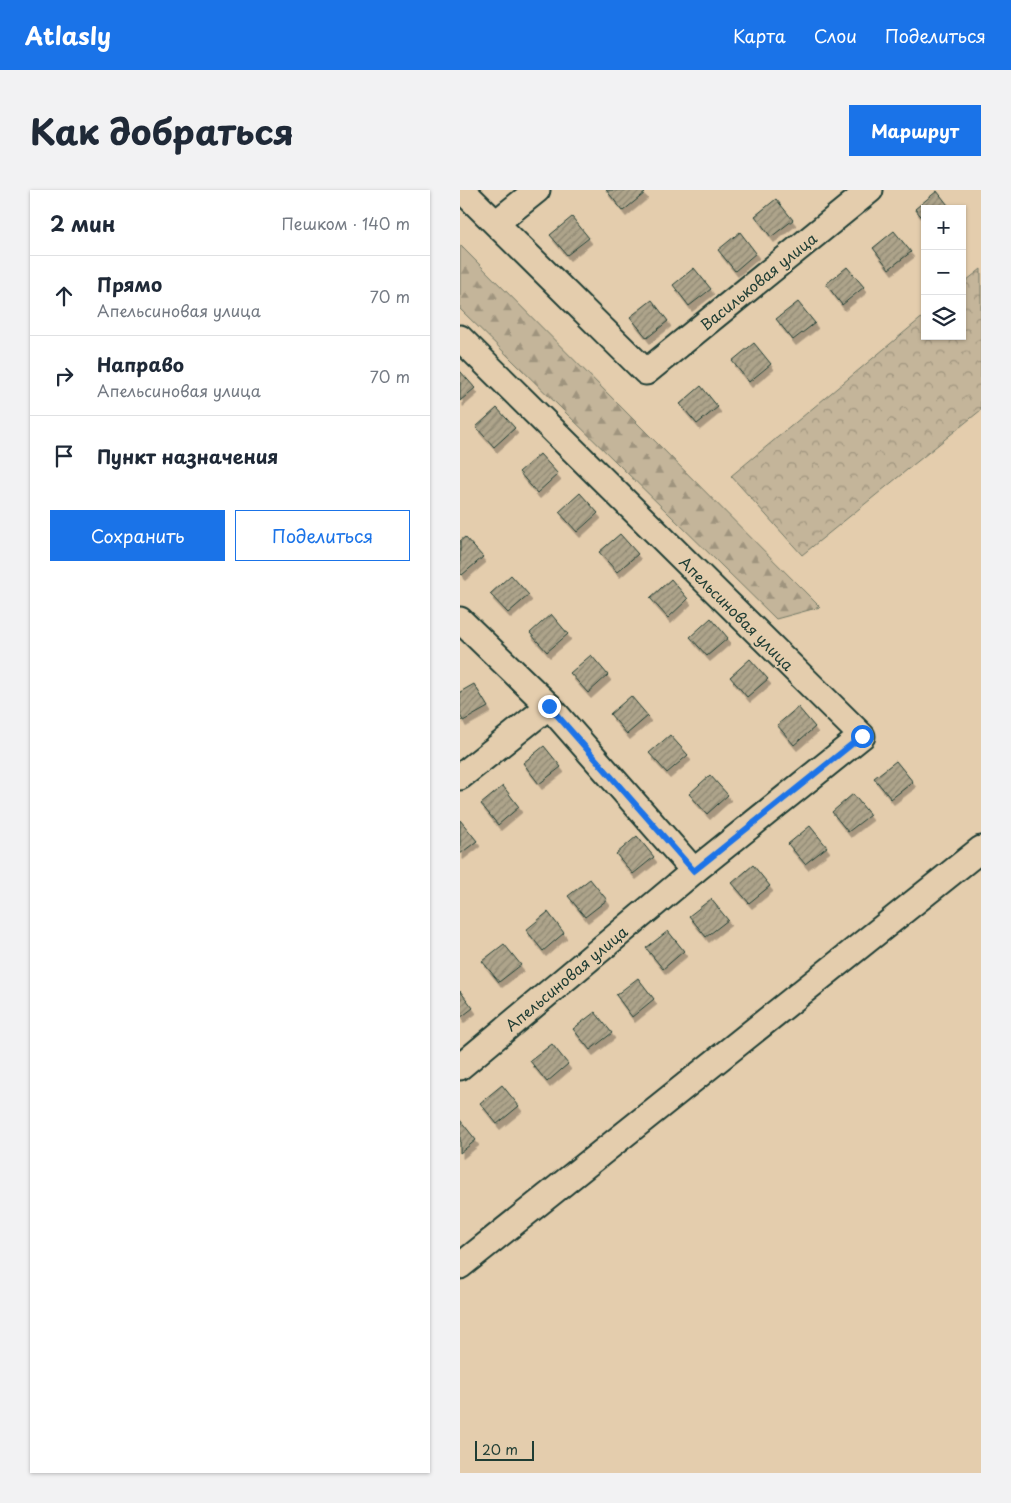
<!DOCTYPE html>
<html lang="ru">
<meta charset="utf-8">
<style>
body{margin:0;font-family:"Playpen Sans",sans-serif;background:#f2f2f3;color:#1f2937}
.controls{position:absolute;right:15px;top:15px;display:grid;overflow:hidden;border-radius:0px;box-shadow:0 1px 4px #0004}
.controls button{width:45px;height:45px;display:grid;place-items:center;padding:0;border:0;border-bottom:1px solid #e0e1e3;background:#fff;color:#1f2937;font:25px sans-serif}
.scale{position:absolute;left:15px;bottom:12px;width:59px;box-sizing:border-box;padding-left:5px;border:2px solid #1f3d34;border-top:0;font-size:14px;line-height:18px;white-space:nowrap;color:#1f3d34;-webkit-text-stroke:4px #e4cdad;paint-order:stroke}
.stop{position:absolute;width:15px;height:15px;margin:-11px;border:4px solid #1a73e8;border-radius:50%;background:#fff}
.stop.end{background:#1a73e8;border-color:#fff;box-shadow:0 1px 5px #0008}
.list{margin:0;padding:0;list-style:none}
h2{display:flex;justify-content:space-between;align-items:center;height:65px;margin:0;padding:0 20px;font-size:21px}
h2 small{font-size:16px;font-weight:400;color:#747a83}
.list li{display:grid;grid-template-columns:32px 1fr auto;gap:15px;align-items:center;box-sizing:border-box;height:80px;padding:0 20px;border-top:1px solid #e0e1e3}
.list b{display:block;font-size:19px;white-space:nowrap}
.list p{margin:0;font-size:16px;white-space:nowrap;color:#747a83}
.list em{font-size:16px;font-style:normal;color:#747a83}
.actions{display:flex;gap:10px;padding:15px 20px}
.actions a{flex:1;padding:11px 0;border:1px solid #1a73e8;border-radius:0px;text-align:center;font-size:18px;color:#1a73e8}
.actions .main{background:#1a73e8;color:#fff}
.icon{flex:none;width:28px;height:28px;fill:none;stroke:currentColor;stroke-width:2;stroke-linecap:round;stroke-linejoin:round}
.map{position:relative;flex:none;width:521px;height:1283px;overflow:hidden;border-radius:0px}
header{display:flex;align-items:center;gap:30px;box-sizing:border-box;height:70px;padding:0 25px;background:#1a73e8;color:#fff}
header strong{font-size:24px}
nav{display:flex;gap:28px;margin-inline-start:auto;font-size:18px}
.intro{display:flex;align-items:center;justify-content:space-between;box-sizing:border-box;height:120px;padding:0 30px}
h1{margin:0;font-size:35px}
.button{padding:12px 22px;border-radius:0px;background:#1a73e8;color:#fff;font-size:18px;font-weight:700}
main{display:flex;gap:30px;padding:0 30px}
aside{flex:1;background:#fff;border-radius:0px;box-shadow:0 1px 4px #0004}
.map>svg:first-child{display:block}
</style>
<header>
<strong>Atlasly</strong>
<nav><a>Карта</a><a>Слои</a><a>Поделиться</a></nav>
</header>
<div class="intro"><h1>Как добраться</h1><a class="button">Маршрут</a></div>
<main>
<aside>
<h2>2 мин<small>Пешком · 140 m</small></h2>
<ul class="list">
<li><svg class="icon" aria-label="ahead" viewBox="0 0 24 24"><path d="M12 20V5M6 11l6-6 6 6"/></svg><div><b>Прямо</b><p>Апельсиновая улица</p></div><em>70 m</em></li>
<li><svg class="icon" aria-label="right" viewBox="0 0 24 24"><path d="M7 20v-9h11M14 6l5 5-5 5"/></svg><div><b>Направо</b><p>Апельсиновая улица</p></div><em>70 m</em></li>
<li><svg class="icon" aria-label="arrive" viewBox="0 0 24 24"><path d="M6 21V4h12l-3 4 3 4H6"/></svg><div><b>Пункт назначения</b></div></li>
</ul>
<div class="actions"><a class="main">Сохранить</a><a>Поделиться</a></div>
</aside>
<div class="map">
<svg width="521" height="1283" viewBox="0 0 521 1283">
<defs>
<pattern id="forest-firs" width="22" height="20" patternUnits="userSpaceOnUse" patternTransform="scale(1.25)"><rect width="22" height="20" fill="#c4b59a"/><path d="M5 1l3.5 6h-7zM16 11l3.5 6h-7z" fill="#9f947e"/></pattern>
<pattern id="park-crowns" width="20" height="18" patternUnits="userSpaceOnUse" patternTransform="scale(1.25)"><rect width="20" height="18" fill="#c4b59a"/><path d="M2 6a3 3 0 1 1 6 0M12 15a3 3 0 1 1 6 0" fill="none" stroke="#9f947e"/></pattern>
<pattern id="building-hatch" width="6" height="6" patternUnits="userSpaceOnUse" patternTransform="scale(1.25)"><rect width="6" height="6" fill="#aea48b"/><path d="M-1 1l2-2M0 6l6-6M5 7l2-2" fill="none" stroke="#8d8772"/></pattern>
<filter id="shadow"><feDropShadow dx="3" dy="5.5" stdDeviation="0" flood-color="#0004"/></filter>
</defs>
<rect width="100%" height="100%" fill="#e4cdad"/>
<filter id="ink" filterUnits="userSpaceOnUse"><feTurbulence type="fractalNoise" baseFrequency=".02" numOctaves="2"/><feDisplacementMap in="SourceGraphic" scale="10" xChannelSelector="R" yChannelSelector="G"/><feConvolveMatrix kernelMatrix="1 2 1 2 8 2 1 2 1" color-interpolation-filters="sRGB"/></filter>
<g filter="url(#ink)">
<polygon fill="url(#forest-firs)" stroke="#727967" points="0,55 360,417 316,429 0,119"/>
<polygon fill="url(#park-crowns)" stroke="#727967" points="521,79 521,220 342,365 271,286 465,125 465,146 502,146 502,94"/>
<g fill="url(#building-hatch)" stroke="#1f3d34" filter="url(#shadow)">
<polygon points="146,0 182,0 185,3 163,21"/>
<polygon points="477,1 491,19 465,19 465,31 455,19"/>
<polygon points="316,9 333,30 311,47 295,26"/>
<polygon points="112,27 129,48 107,65 90,45"/>
<polygon points="434,41 451,62 429,79 413,58"/>
<polygon points="280,42 296,63 275,81 258,60"/>
<polygon points="387,77 404,97 382,115 366,94"/>
<polygon points="234,78 251,99 229,116 213,95"/>
<polygon points="192,110 208,131 187,148 170,127"/>
<polygon points="338,112 355,133 333,150 316,129"/>
<polygon points="294,153 311,174 289,192 272,171"/>
<polygon points="0,181 15,198 0,211"/>
<polygon points="241,196 258,217 237,234 220,214"/>
<polygon points="37,218 55,238 34,257 16,237"/>
<polygon points="80,264 98,284 77,303 59,282"/>
<polygon points="120,303 138,323 117,342 99,322"/>
<polygon points="160,344 178,364 157,382 139,362"/>
<polygon points="5,347 23,367 2,385 0,383 0,351"/>
<polygon points="51,385 69,405 48,423 30,404"/>
<polygon points="211,389 228,409 208,428 190,408"/>
<polygon points="91,424 108,444 87,462 70,443"/>
<polygon points="251,428 268,448 247,466 230,447"/>
<polygon points="131,465 148,485 128,503 110,483"/>
<polygon points="290,469 308,489 287,507 270,487"/>
<polygon points="14,494 28,517 3,531 0,525 0,502"/>
<polygon points="171,506 188,526 167,544 150,524"/>
<polygon points="338,517 355,537 334,555 317,535"/>
<polygon points="210,545 228,565 207,583 189,563"/>
<polygon points="84,556 101,577 79,594 63,573"/>
<polygon points="436,571 453,592 431,609 414,588"/>
<polygon points="250,585 268,605 247,624 229,604"/>
<polygon points="43,596 59,617 38,635 21,614"/>
<polygon points="393,604 410,625 388,642 372,622"/>
<polygon points="0,630 17,651 0,664"/>
<polygon points="350,636 367,657 345,674 328,654"/>
<polygon points="177,646 194,667 173,684 156,664"/>
<polygon points="293,675 310,696 289,713 272,693"/>
<polygon points="130,689 147,710 125,727 108,706"/>
<polygon points="251,709 268,730 246,747 229,726"/>
<polygon points="88,722 104,743 83,761 66,740"/>
<polygon points="208,741 224,761 203,779 186,758"/>
<polygon points="44,754 61,775 39,792 22,771"/>
<polygon points="178,788 194,809 172,827 156,805"/>
<polygon points="0,801 13,818 0,828"/>
<polygon points="135,822 152,843 130,860 113,839"/>
<polygon points="92,854 108,874 87,892 70,871"/>
<polygon points="42,895 59,916 37,934 20,913"/>
<polygon points="0,930 16,950 0,963"/>
</g>
<g fill="none" stroke-linecap="round" stroke-linejoin="round">
<defs>
<g id="minor">
<polyline points="2,0 186,182 410,0"/>
<polyline points="36,33 77,0"/>
<polyline points="0,148 402,546 234,681 0,877"/>
<polyline points="0,430 89,516 234,681"/>
<polyline points="0,587 89,516"/>
<polyline points="0,1076 521,659"/>
</g>
</defs>
<use href="#minor" stroke="#1f3d34" stroke-width="29"/>
<use href="#minor" stroke="#e4cdad" stroke-width="25"/>
</g>
</g>
<g fill="none" stroke-linecap="round" stroke-linejoin="round" filter="url(#ink)">
<polyline stroke="#1a73e8" stroke-width="6" points="89,516 234,681 402,546"/>
</g>
<g text-anchor="middle" dominant-baseline="central" stroke-width="4" stroke-linejoin="round" paint-order="stroke">
<g font-size="15" fill="#1f3d34" stroke="#e4cdad">
<text transform="translate(298 91) rotate(-39)">Васильковая улица</text>
<text transform="translate(277 423) rotate(45)">Апельсиновая улица</text>
<text transform="translate(106 788) rotate(-40)">Апельсиновая улица</text>
</g>
</g>
</svg>
<div class="controls">
<button>+</button>
<button>−</button>
<button><svg class="icon" aria-label="layers" viewBox="0 0 24 24"><path d="M12 4l9 5-9 5-9-5zM3 14l9 5 9-5"/></svg></button>
</div>
<div class="scale">20 m</div>
<div class="stop" style="left:402px;top:546px"></div>
<div class="stop end" style="left:89px;top:516px"></div>
</div>
</main>
